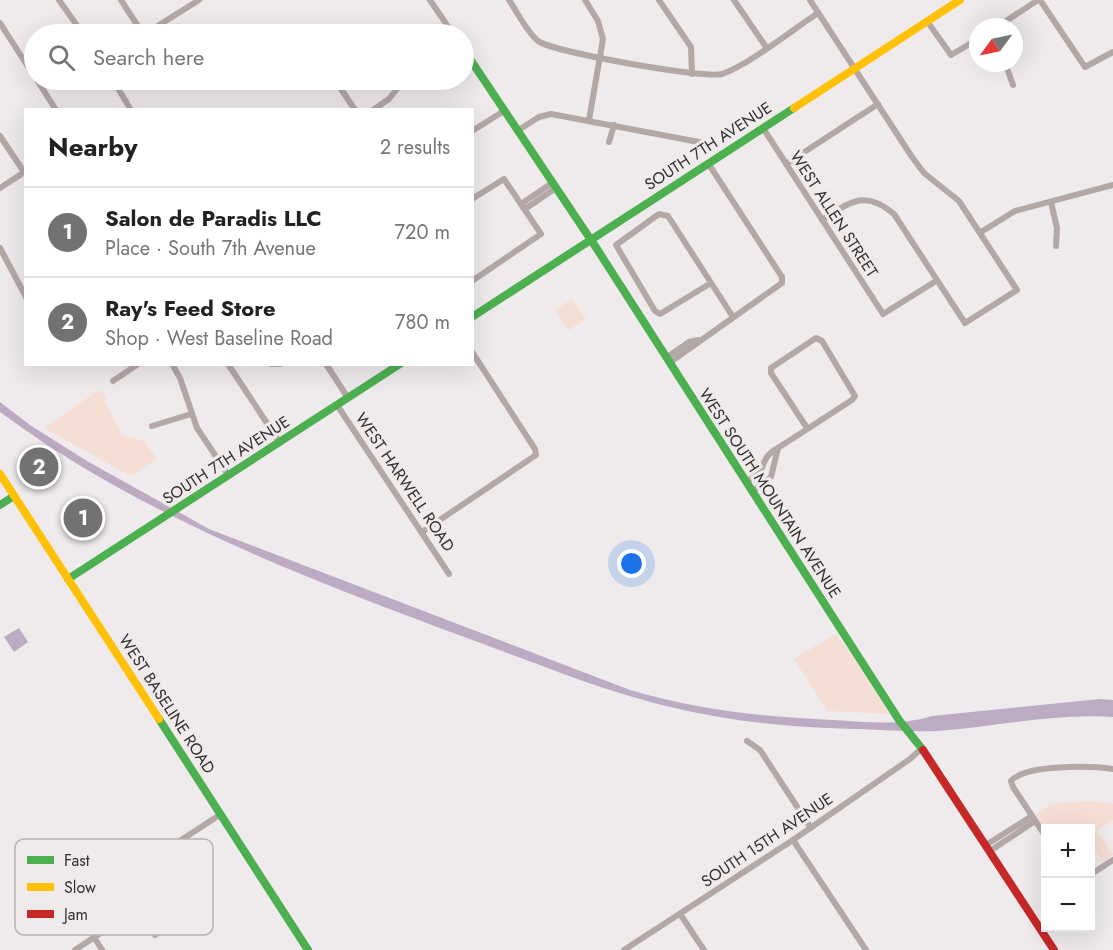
<!DOCTYPE html>
<meta charset="utf-8">
<style>
body{margin:0;font-family:Jost,sans-serif;background:#f6f6f6;color:#222}
.controls{position:absolute;right:18px;bottom:18px;display:grid;overflow:hidden;border-radius:0px;box-shadow:0 6px 24px #0002}
.controls button{width:54px;height:54px;display:grid;place-items:center;padding:0;border:0;border-bottom:2px solid #e0e0e0;background:#fff;color:#222;font:30px sans-serif}
.compass{position:absolute;left:969px;top:18px;width:54px;height:54px;border-radius:50%;background:#fff;box-shadow:0 6px 24px #0002;rotate:237deg}
.you{position:absolute;left:632px;top:564px;width:21px;height:21px;margin:-15px;border:4px solid #fff;border-radius:50%;background:#1a73e8;box-shadow:0 0 0 9px #1a73e833}
.badge{display:grid;place-items:center;width:39px;height:39px;border-radius:50%;background:#747172;color:#fff;font-size:20px;font-weight:700}
.pin{position:absolute;translate:-50% -50%;border:3px solid #fff;box-shadow:0 2px 6px #0006}
.list{margin:0;padding:0;list-style:none}
h2{display:flex;justify-content:space-between;align-items:center;height:78px;margin:0;padding:0 24px;font-size:26px}
h2 small{font-size:20px;font-weight:400;color:#767676}
.list li{display:grid;grid-template-columns:39px 1fr auto;gap:18px;align-items:center;box-sizing:border-box;height:90px;padding:0 24px;border-top:2px solid #e0e0e0}
.list b{display:block;font-size:22px;white-space:nowrap}
.list p{margin:0;font-size:20px;white-space:nowrap;color:#767676}
.list em{font-size:20px;font-style:normal;color:#767676}
.icon{flex:none;width:33px;height:33px;fill:none;stroke:currentColor;stroke-width:2;stroke-linecap:round;stroke-linejoin:round}
.map{position:relative;flex:none;width:1113px;height:950px;overflow:hidden}
.search{position:absolute;background:#fff;box-shadow:0 6px 24px #0002;left:24px;top:24px;width:450px;height:66px;display:flex;align-items:center;gap:15px;box-sizing:border-box;padding:0 21px;border-radius:33px;color:#767676;font-size:22px}
.panel{position:absolute;background:#fff;box-shadow:0 6px 24px #0002;left:24px;top:108px;width:450px;height:258px;border-radius:0px}
.map>svg:first-child{display:block}
</style>
<div class="map">
<svg width="1113" height="950" viewBox="0 0 1113 950">
<rect width="100%" height="100%" fill="#efebec"/>
<g fill="#f5ded4">
<polygon points="572,299 579,309 562,320 555,310"/>
<polygon points="579,309 586,319 569,330 562,320"/>
<polygon points="99,390 107,396 105,401 122,435 144,441 157,459 131,476 44,428"/>
<polygon points="835,634 851,653 889,714 828,711 794,659"/>
<polygon points="1092,801 1113,804 1113,820 1097,830 1113,854 1103,862 1091,843 1090,828 1081,828 1078,824 1071,828 1045,830 1036,815 1051,804"/>
</g>
<g fill="#bdabc3">
<path d="M0,402L30,425L87,461L209,529L630,690C703,711 758,716 833,720C867,722 899,726 932,716L1100,699L1113,700V717C1054,713 995,727 937,731C911,732 885,730 859,729C750,727 670,713 566,675C372,601 169,537 0,412Z"/>
<polygon points="19,628 28,642 14,652 4,637"/>
</g>
<g fill="none" stroke-linecap="round" stroke-linejoin="round">
<g stroke="#b4a8a7" stroke-width="6">
<polyline points="59,0 83,34"/>
<polyline points="121,0 143,34"/>
<polyline points="430,0 453,34"/>
<path d="M509,0C518,13 526,31 538,41C553,52 704,79 722,74C750,64 792,30 818,13"/>
<polyline points="585,0 598,21 603,39 589,120"/>
<polyline points="659,0 691,47 692,74"/>
<polyline points="734,0 766,47"/>
<path d="M810,0L912,157L924,173L959,201L1017,290L965,323L894,214C865,189 850,202 822,220"/>
<polyline points="1040,0 1085,67 1113,52"/>
<polyline points="927,21 951,55 978,39"/>
<polyline points="0,23 34,76"/>
<polyline points="997,27 1038,0"/>
<polyline points="145,34 199,0"/>
<polyline points="1005,63 1013,85"/>
<polyline points="37,80 56,110"/>
<polyline points="113,80 131,110"/>
<polyline points="335,80 355,110"/>
<polyline points="401,84 412,84"/>
<polyline points="373,110 389,99 401,84"/>
<polyline points="763,128 883,314 936,281"/>
<polyline points="472,131 504,111"/>
<polyline points="517,131 539,117 551,114 704,143"/>
<polyline points="0,136 24,172"/>
<polyline points="609,142 614,125"/>
<polyline points="786,164 878,104"/>
<polyline points="0,188 26,171"/>
<polyline points="472,199 504,179 541,234 472,281"/>
<polyline points="1051,202 1057,228 1056,246"/>
<polyline points="521,204 552,183"/>
<polyline points="525,209 556,188"/>
<polyline points="981,232 1015,211 1113,185"/>
<polyline points="0,248 26,297"/>
<polyline points="711,283 660,314 655,311 616,245 659,214 668,216 733,317"/>
<polyline points="666,358 689,342 698,340"/>
<polyline points="669,363 782,283 782,277 708,163"/>
<polyline points="172,364 180,378 197,428 229,476"/>
<polyline points="228,364 280,443"/>
<polyline points="271,364 280,364"/>
<polyline points="326,364 348,398"/>
<polyline points="113,381 138,364"/>
<polyline points="337,405 449,574"/>
<polyline points="152,426 191,414"/>
<path d="M746,482L760,473C765,461 765,455 778,448L852,400L855,396L822,341L816,338L771,368V373L807,428"/>
<polyline points="752,492 771,477 778,448"/>
<polyline points="422,532 536,455 535,449 472,352"/>
<polyline points="747,741 760,750 811,828"/>
<path d="M1046,837L1013,787L1011,781C1025,764 1092,766 1113,769"/>
<polyline points="793,840 866,950"/>
<polyline points="986,845 1032,816"/>
<polyline points="172,846 205,901 155,935 121,881 123,878 221,814"/>
<polyline points="990,851 1035,821"/>
<polyline points="1090,875 1113,860"/>
<polyline points="680,914 704,950"/>
<polyline points="94,937 102,950"/>
<polyline points="75,950 137,909"/>
<polyline points="624,950 793,840 910,759 921,749"/>
</g>
<g stroke="#4caf50" stroke-width="8">
<polyline points="464,50 597,249 899,720 923,750"/>
<polyline points="472,317 794,108"/>
<polyline points="0,505 14,496"/>
<polyline points="68,579 400,364"/>
<polyline points="159,719 308,950"/>
</g>
<g stroke="#ffc107" stroke-width="8">
<polyline points="794,108 960,0"/>
<polyline points="0,474 159,719"/>
</g>
<polyline stroke="#c62828" stroke-width="8" points="923,750 1054,950"/>
</g>
<g text-anchor="middle" dominant-baseline="central" stroke-width="6" stroke-linejoin="round" paint-order="stroke">
<g font-size="16" fill="#323031" stroke="#f0eaeb">
<text transform="translate(708 146) rotate(-33)">SOUTH 7TH AVENUE</text>
<text transform="translate(834 214) rotate(57)">WEST ALLEN STREET</text>
<text transform="translate(226 460) rotate(-33)">SOUTH 7TH AVENUE</text>
<text transform="translate(405 482) rotate(56)">WEST HARWELL ROAD</text>
<text transform="translate(770 493) rotate(57)">WEST SOUTH MOUNTAIN AVENUE</text>
<text transform="translate(167 704) rotate(57)">WEST BASELINE ROAD</text>
<text transform="translate(767 840) rotate(-34)">SOUTH 15TH AVENUE</text>
</g>
</g>
<rect x="15" y="839" width="198" height="96" rx="9" fill="#f0eaeb" stroke="#b7b2b3" stroke-width="1.5"/>
<rect x="27" y="856" width="27" height="8" fill="#4caf50"/>
<rect x="27" y="883" width="27" height="8" fill="#ffc107"/>
<rect x="27" y="910" width="27" height="8" fill="#c62828"/>
<g font-size="16" fill="#323031">
<text x="64" y="866">Fast</text>
<text x="64" y="893">Slow</text>
<text x="64" y="920">Jam</text>
</g>
</svg>
<div class="controls">
<button>+</button>
<button>−</button>
</div>
<svg class="compass" viewBox="-18 -18 36 36"><path d="M0-13l5 13h-10z" fill="#e53935"/><path d="M0 13l5-13h-10z" fill="#767676"/></svg>
<div class="you"></div>
<div class="pin badge" style="left:83px;top:518px">1</div>
<div class="pin badge" style="left:39px;top:467px">2</div>
<div class="search"><svg class="icon" aria-label="search" viewBox="0 0 24 24"><circle cx="10" cy="10" r="6"/><path d="M15 15l6 6"/></svg>Search here</div>
<section class="panel">
<h2>Nearby<small>2 results</small></h2>
<ul class="list">
<li><span class="badge">1</span><div><b>Salon de Paradis LLC</b><p>Place · South 7th Avenue</p></div><em>720 m</em></li>
<li><span class="badge">2</span><div><b>Ray's Feed Store</b><p>Shop · West Baseline Road</p></div><em>780 m</em></li>
</ul>
</section>
</div>
